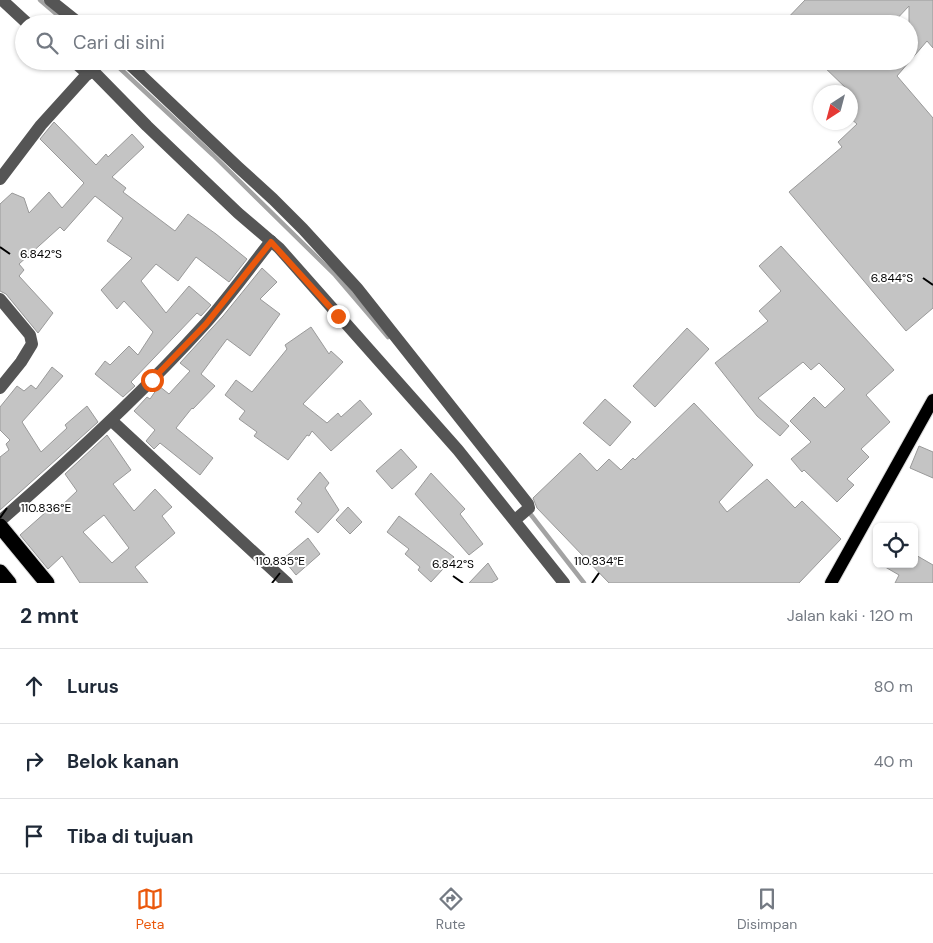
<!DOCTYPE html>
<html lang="id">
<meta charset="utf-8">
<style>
body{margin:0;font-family:"DM Sans",sans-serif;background:#f2f2f3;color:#1f2937}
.controls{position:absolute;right:15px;bottom:15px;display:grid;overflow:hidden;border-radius:8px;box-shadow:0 1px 4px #0004}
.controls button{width:45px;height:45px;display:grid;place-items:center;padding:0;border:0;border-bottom:1px solid #e0e1e3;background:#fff;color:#1f2937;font:25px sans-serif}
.compass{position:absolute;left:813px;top:85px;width:45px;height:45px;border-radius:50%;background:#fff;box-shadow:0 1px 4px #0004;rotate:216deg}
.stop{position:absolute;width:15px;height:15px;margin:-11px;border:4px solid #ea580c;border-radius:50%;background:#fff}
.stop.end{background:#ea580c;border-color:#fff;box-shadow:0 1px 5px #0008}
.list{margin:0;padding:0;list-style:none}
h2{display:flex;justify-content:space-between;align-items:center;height:65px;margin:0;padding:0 20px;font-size:21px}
h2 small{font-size:16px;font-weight:400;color:#747a83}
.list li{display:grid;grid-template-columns:32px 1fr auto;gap:15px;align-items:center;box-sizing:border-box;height:75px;padding:0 20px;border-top:1px solid #e0e1e3}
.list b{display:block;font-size:19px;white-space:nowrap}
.list em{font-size:16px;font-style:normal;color:#747a83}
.icon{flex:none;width:28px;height:28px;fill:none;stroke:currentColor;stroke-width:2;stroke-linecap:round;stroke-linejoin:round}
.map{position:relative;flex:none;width:933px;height:583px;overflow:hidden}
.search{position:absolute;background:#fff;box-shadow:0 1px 4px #0004;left:15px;right:15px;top:15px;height:55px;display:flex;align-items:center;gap:12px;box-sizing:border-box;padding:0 18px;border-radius:28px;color:#747a83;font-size:19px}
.sheet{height:290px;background:#fff}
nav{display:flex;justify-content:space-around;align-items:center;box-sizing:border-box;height:70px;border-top:1px solid #e0e1e3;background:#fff;font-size:14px;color:#747a83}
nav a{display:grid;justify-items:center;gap:2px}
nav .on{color:#ea580c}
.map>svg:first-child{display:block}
</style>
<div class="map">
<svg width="933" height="583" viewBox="0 0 933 583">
<rect width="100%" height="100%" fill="#fff"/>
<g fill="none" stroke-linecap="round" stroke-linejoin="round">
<g stroke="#a3a3a3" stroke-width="4.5">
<polyline points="40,0 68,24"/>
<polyline points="112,61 213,155 335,275 388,337"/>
<polyline points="528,511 584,583"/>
</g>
</g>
<g fill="#c4c4c4" stroke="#999" fill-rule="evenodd">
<polygon points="805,0 933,0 933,48 927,41 897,76 933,118 933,308 906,331 789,192 842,147 838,142 857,124 850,118 850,92 818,61 909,61 909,6 892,24 782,24"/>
<polygon points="54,122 96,165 106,154 108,157 132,134 144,147 112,177 126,188 123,192 175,231 188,214 216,234 247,259 229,282 196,257 178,281 156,264 141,281 166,313 189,286 211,305 201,316 197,313 131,382 135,386 123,397 95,374 105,361 110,365 129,346 138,355 153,332 124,301 117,309 101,290 132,258 107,241 123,218 95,196 64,231 60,227 19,264 24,270 19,276 53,313 38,333 6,294 0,291 0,204 12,193 24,198 29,213 49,192 62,208 84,183 40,139"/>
<polygon points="781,246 894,370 866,395 890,422 861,449 869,457 847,479 854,485 837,502 804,470 802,472 791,459 811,442 790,421 814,397 825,408 845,389 819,363 811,370 803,362 758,398 789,426 780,436 757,416 715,363 768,321 759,311 781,291 759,266"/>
<polygon points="262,268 277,282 260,299 280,314 250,356 227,339 201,374 215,386 193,409 192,408 176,428 213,458 200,475 160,443 154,449 146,441 155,430 134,411 147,397 150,399 159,386 169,394 190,371 180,363 223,316"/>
<polygon points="311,327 329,354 331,351 343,362 303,404 327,423 338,413 341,417 360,400 372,414 331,451 312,431 309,436 307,435 288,460 254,436 257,432 239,419 245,411 225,395 236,380 252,392 287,349 285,345"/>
<polygon points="687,328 709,349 655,407 633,386"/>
<polygon points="52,367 63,376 22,422 41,452 67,428 65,425 87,406 98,422 0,510 0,457 9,450 6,444 10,440 0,430 0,407 17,386 24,391 31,385 36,389"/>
<polygon points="605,399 631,422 610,446 583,423"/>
<polygon points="694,403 753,465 719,502 727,512 767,479 795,508 802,501 841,539 799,583 609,583 537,508 533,498 580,453 597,471 609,459 621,470 633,458 635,460"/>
<path d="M107,435L131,470L113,484L134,511L155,489L172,507L162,516L175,533L135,567L148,583H80L62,556L48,569L20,535L55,504L58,509L77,491L65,474ZM104,515L129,548L112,563L83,532Z"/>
<polygon points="919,446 933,452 933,478 910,468"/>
<polygon points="401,449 417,467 392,489 376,471"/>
<polygon points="320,472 329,483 325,488 339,510 318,533 295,512 302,503 297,499"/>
<polygon points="431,473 465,509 460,514 483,544 469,555 415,494"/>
<polygon points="348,507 362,522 350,534 336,520"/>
<polygon points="399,516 454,557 431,582 418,570 420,567 405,554 409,549 387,532"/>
<polygon points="308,538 320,554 296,575 283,559"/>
<polygon points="914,554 933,565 933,583 895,583 899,575 880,564 914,564"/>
<polygon points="488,563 498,579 491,583 469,583"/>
</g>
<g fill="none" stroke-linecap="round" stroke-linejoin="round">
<defs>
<polyline id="major" points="831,583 933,400"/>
<g id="highway">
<polyline points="0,526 47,583"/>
<polyline points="0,572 9,583"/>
</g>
</defs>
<use href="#major" stroke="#dbdbdb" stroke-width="14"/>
<use href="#highway" stroke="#dbdbdb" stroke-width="17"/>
<g stroke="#555" stroke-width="12">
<polyline points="2,0 28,24"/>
<polyline points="50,0 80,24"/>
<polyline points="73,61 88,74"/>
<polyline points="126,61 238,167 273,199 303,229 357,288 528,504 529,508 515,520"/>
<polyline points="0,179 41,125 89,72 95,73 147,126 238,213 279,248 458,450 564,583"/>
<polyline points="0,299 30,335 32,344 21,362 0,388"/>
<polyline points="112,421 287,583"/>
<path d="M0,521C71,459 141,395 205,324C228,298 249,269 271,241"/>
</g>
<use href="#major" stroke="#000" stroke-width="12"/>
<use href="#highway" stroke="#000" stroke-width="15"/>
</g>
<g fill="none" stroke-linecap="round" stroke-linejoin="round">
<polyline stroke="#ea580c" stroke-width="6" points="152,380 206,324 271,242 338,316"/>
</g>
<path fill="none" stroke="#000" stroke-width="2" d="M0,247L10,254M923,278L933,285M0,518L7,508M453,576L463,583M272,583L280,573M592,583L599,573"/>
<g font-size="12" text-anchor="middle" fill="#000" stroke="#fff" stroke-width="4" stroke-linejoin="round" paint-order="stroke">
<text x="41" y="258">6.842°S</text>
<text x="892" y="282">6.844°S</text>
<text x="46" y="512">110.836°E</text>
<text x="280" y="565">110.835°E</text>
<text x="599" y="565">110.834°E</text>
<text x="453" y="568">6.842°S</text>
</g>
</svg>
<div class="controls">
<button><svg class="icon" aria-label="locate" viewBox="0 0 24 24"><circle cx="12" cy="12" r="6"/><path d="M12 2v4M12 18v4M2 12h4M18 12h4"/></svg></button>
</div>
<svg class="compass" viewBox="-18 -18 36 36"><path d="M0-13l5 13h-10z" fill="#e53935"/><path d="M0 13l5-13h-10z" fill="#747a83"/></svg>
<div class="stop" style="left:152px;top:380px"></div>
<div class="stop end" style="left:338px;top:316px"></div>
<div class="search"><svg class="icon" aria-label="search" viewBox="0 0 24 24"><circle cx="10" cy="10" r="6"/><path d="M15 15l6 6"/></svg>Cari di sini</div>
</div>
<section class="sheet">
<h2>2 mnt<small>Jalan kaki · 120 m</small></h2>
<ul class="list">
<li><svg class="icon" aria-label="ahead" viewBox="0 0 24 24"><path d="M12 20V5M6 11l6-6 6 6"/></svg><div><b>Lurus</b></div><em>80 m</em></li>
<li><svg class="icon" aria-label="right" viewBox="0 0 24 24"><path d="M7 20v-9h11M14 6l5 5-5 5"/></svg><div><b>Belok kanan</b></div><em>40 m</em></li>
<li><svg class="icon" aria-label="arrive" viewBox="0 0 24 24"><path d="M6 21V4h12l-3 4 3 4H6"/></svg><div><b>Tiba di tujuan</b></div></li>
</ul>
</section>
<nav>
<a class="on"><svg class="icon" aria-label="map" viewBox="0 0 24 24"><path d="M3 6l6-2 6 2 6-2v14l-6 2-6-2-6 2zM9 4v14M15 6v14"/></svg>Peta</a>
<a><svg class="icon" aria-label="directions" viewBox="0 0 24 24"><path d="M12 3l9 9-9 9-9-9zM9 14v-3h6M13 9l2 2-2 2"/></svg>Rute</a>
<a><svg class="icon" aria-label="saved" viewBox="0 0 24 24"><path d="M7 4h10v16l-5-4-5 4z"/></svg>Disimpan</a>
</nav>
